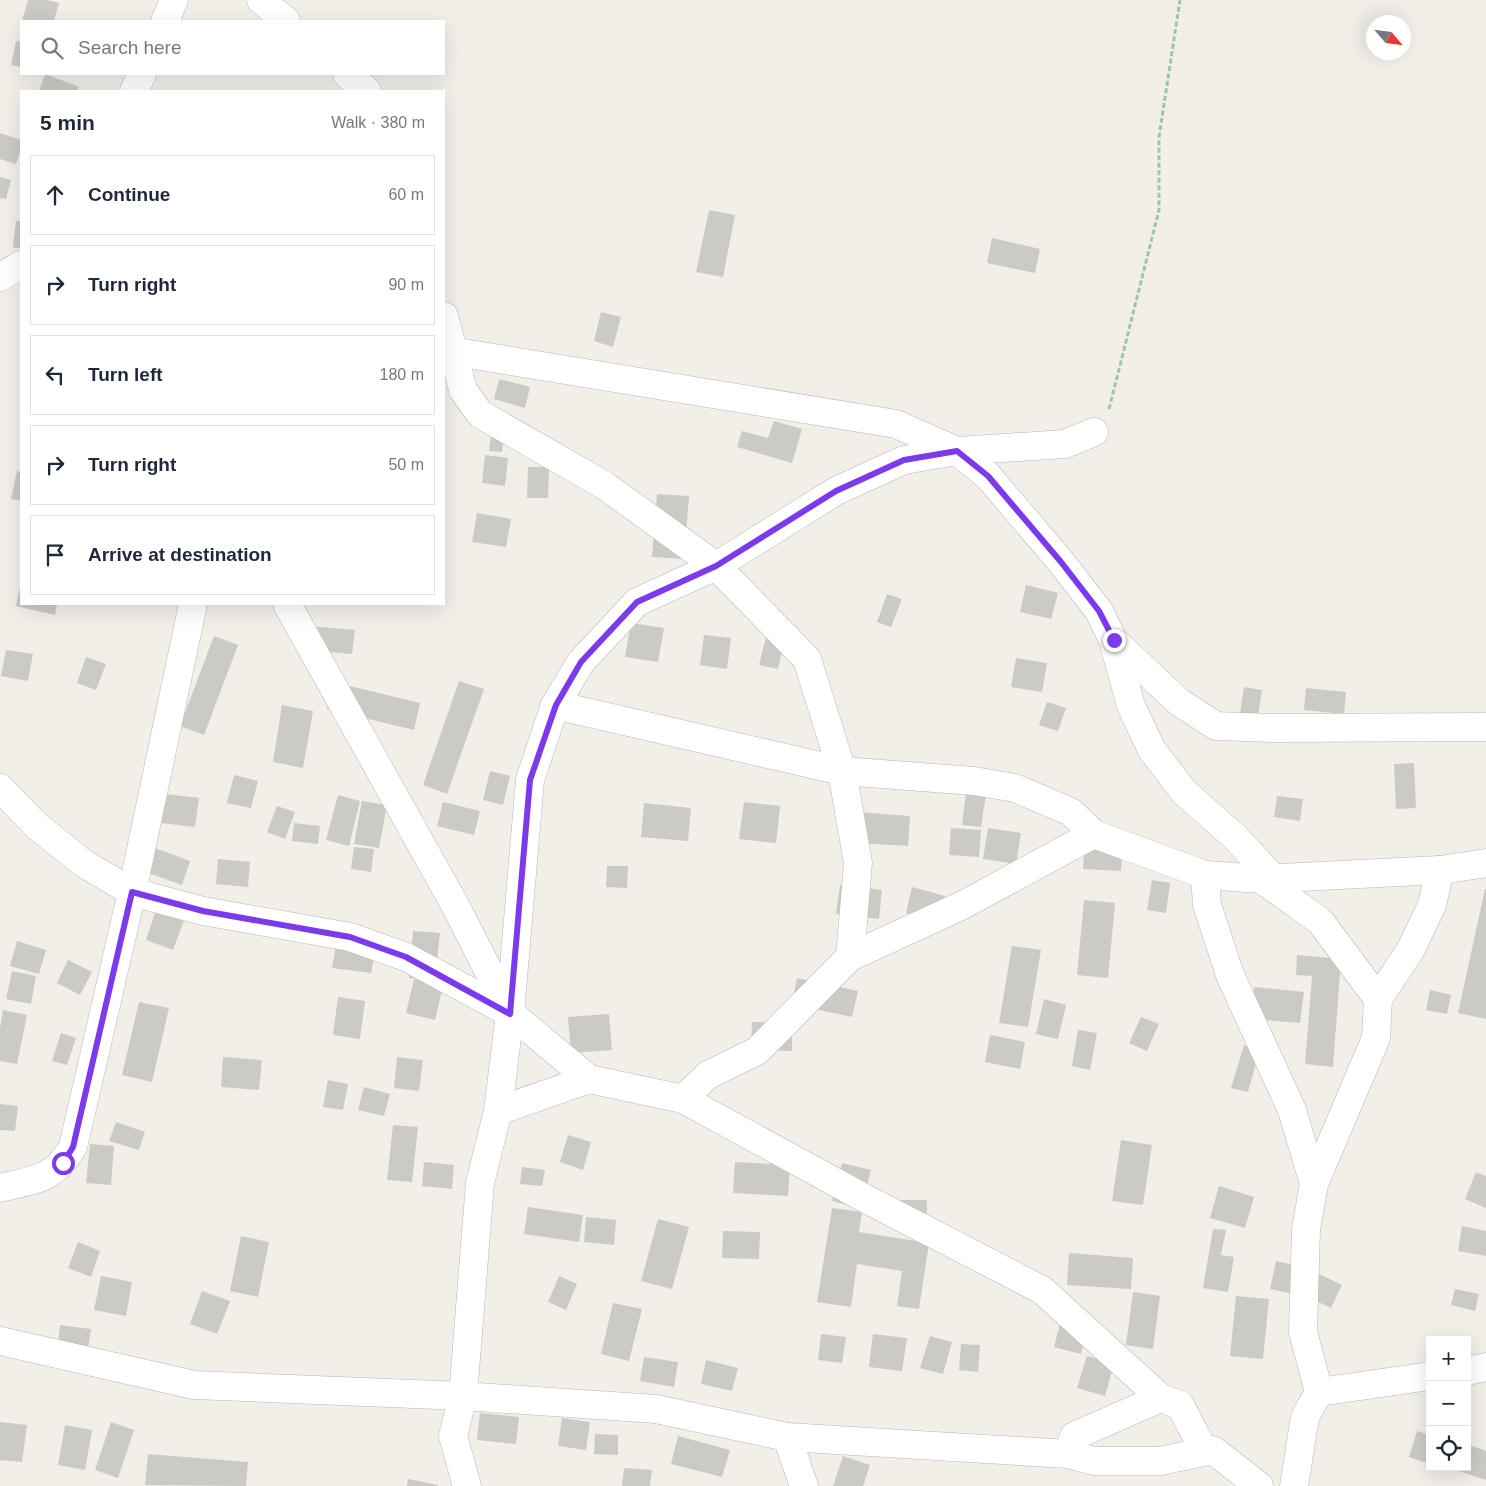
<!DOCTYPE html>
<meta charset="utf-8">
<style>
body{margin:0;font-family:Arial,sans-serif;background:#f6f6f7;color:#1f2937}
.controls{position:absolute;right:15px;bottom:15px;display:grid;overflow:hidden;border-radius:0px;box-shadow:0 5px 20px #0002}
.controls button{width:45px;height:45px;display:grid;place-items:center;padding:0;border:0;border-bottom:1px solid #e0e1e3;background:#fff;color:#1f2937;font:25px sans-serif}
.compass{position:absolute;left:1366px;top:15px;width:45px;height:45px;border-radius:50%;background:#fff;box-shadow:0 5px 20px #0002;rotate:118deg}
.stop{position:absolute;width:15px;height:15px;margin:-11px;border:4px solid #7c3aed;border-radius:50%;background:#fff}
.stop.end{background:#7c3aed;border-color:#fff;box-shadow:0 1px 5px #0008}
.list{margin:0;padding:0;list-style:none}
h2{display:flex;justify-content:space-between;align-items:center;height:65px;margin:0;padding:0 20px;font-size:21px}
h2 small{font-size:16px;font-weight:400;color:#747a83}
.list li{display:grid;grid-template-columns:32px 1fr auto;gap:15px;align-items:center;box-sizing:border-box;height:80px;margin:0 10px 10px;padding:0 10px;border:1px solid #e0e1e3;border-radius:0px}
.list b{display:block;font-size:19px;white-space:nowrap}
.list em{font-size:16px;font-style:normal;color:#747a83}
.icon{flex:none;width:28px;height:28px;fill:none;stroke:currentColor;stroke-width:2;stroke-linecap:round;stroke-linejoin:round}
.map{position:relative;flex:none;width:1486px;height:1486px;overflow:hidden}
.search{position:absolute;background:#fff;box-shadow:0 5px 20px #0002;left:20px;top:20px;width:425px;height:55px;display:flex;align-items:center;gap:12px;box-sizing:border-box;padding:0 18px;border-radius:0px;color:#747a83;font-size:19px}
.panel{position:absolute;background:#fff;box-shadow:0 5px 20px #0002;left:20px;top:90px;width:425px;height:515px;border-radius:0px}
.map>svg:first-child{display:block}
</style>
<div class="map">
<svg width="1486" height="1486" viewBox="0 0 1486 1486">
<rect width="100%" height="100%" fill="#f1efe8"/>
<g fill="#cccac5">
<polygon points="28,0 46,0 59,3 54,21 22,21"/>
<polygon points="16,41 21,42 21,67 11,65"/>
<polygon points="45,74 79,87 77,91 39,91"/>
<polygon points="0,133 21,140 21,150 16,164 0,159"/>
<polygon points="0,177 11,180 6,199 0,198"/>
<polygon points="709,210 735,215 723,277 696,272"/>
<polygon points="16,221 21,221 21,248 13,248"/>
<polygon points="992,238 1040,249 1035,273 987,263"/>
<polygon points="601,312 621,317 613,347 594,341"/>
<polygon points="499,379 530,387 525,408 494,399"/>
<polygon points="774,421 802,429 792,463 737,447 742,431 768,438"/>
<polygon points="493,422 505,424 502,452 489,451"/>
<polygon points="485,455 508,458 505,486 482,483"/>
<polygon points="528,467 549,467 548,498 527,498"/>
<polygon points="17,471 21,472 21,501 11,499"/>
<polygon points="657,494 689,496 684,559 652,557"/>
<polygon points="477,513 511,519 506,547 472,542"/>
<polygon points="1026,585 1058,593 1051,619 1020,612"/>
<polygon points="20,587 21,604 57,604 55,615 16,606"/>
<polygon points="887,594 902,599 891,627 877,622"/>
<polygon points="631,623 664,628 658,662 625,657"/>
<polygon points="297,625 355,630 352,654 295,649"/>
<polygon points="704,635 731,638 727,669 700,665"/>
<polygon points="214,636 238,645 204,735 180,726"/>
<polygon points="766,637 784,641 778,669 759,665"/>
<polygon points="6,650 33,654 28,681 1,676"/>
<polygon points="86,657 106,664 96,690 77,683"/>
<polygon points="1016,658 1047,663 1042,692 1011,687"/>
<polygon points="459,681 484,689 447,794 423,785"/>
<polygon points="333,682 420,703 414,730 327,709"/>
<polygon points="1244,687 1262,690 1257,722 1239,719"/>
<polygon points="1306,688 1346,692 1344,714 1304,710"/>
<polygon points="1047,702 1066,708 1058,731 1039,725"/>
<polygon points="282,705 313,711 303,768 273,762"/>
<polygon points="1414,763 1416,808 1396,809 1394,764"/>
<polygon points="490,771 510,776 503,805 483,800"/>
<polygon points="234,775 258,781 251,808 227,803"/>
<polygon points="967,785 987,788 981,827 962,825"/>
<polygon points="165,794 199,798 195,827 161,823"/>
<polygon points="338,795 360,801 349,846 326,840"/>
<polygon points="1277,796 1303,799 1300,821 1274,817"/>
<polygon points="362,801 387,805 379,848 354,844"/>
<polygon points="443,802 480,811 474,835 437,826"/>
<polygon points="744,802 780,806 776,843 739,839"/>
<polygon points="644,803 691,808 688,841 641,837"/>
<polygon points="277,806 295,812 285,839 267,832"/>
<polygon points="858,812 910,816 908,846 856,843"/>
<polygon points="294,823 320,826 318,844 292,841"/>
<polygon points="951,828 981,830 979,857 949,855"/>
<polygon points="988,828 1021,833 1016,864 983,859"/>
<polygon points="1085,835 1123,837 1121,871 1083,869"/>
<polygon points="354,847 374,849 371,872 351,869"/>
<polygon points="155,848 190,861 182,885 146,872"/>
<polygon points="218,859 250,862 248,887 216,884"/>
<polygon points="607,866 628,866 627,888 606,887"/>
<polygon points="1152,880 1170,883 1166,913 1147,910"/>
<polygon points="840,885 882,890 879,919 836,914"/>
<polygon points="912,887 945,896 939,922 906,913"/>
<polygon points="1485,889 1486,889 1486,1019 1458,1013"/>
<polygon points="1084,900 1115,903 1108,978 1077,975"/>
<polygon points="156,910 184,920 173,950 146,940"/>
<polygon points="413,931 440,933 435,980 409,978"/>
<polygon points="337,939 376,946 371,973 332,968"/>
<polygon points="17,941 46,950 39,974 10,966"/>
<polygon points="1012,946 1041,950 1028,1027 999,1023"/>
<polygon points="1297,955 1341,959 1333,1067 1305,1064 1312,976 1296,975"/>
<polygon points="68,960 92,972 80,995 57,983"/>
<polygon points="12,971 36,976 31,1004 6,999"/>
<polygon points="797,978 858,991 852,1017 792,1004"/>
<polygon points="414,979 443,986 435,1020 406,1013"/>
<polygon points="1254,987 1304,992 1300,1023 1251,1019"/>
<polygon points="1430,990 1451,995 1447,1014 1426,1010"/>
<polygon points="338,997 365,1001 360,1039 333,1035"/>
<polygon points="1044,999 1066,1005 1058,1039 1036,1034"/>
<polygon points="139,1002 169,1008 152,1082 122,1075"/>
<polygon points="3,1010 27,1015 17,1064 0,1061 0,1028"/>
<polygon points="609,1014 612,1050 571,1053 568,1017"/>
<polygon points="1141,1017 1159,1024 1147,1051 1129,1043"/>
<polygon points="752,1022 792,1023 792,1051 751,1050"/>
<polygon points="1078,1030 1097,1033 1090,1070 1072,1066"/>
<polygon points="61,1033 76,1038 67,1065 52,1061"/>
<polygon points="990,1035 1025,1042 1020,1069 985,1062"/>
<polygon points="1244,1045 1260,1049 1248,1092 1231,1088"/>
<polygon points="223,1057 262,1060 259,1090 221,1087"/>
<polygon points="397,1057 423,1060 419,1091 394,1088"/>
<polygon points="328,1080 348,1084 343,1110 323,1107"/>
<polygon points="364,1087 390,1094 384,1116 358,1110"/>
<polygon points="0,1104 18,1106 15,1131 0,1130"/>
<polygon points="116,1122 145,1132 139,1150 109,1141"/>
<polygon points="393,1125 418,1127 412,1182 387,1180"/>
<polygon points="568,1135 591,1142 583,1170 560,1162"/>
<polygon points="1121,1140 1152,1145 1143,1205 1112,1201"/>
<polygon points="90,1144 114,1146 111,1185 86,1183"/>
<polygon points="424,1162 454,1165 452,1189 422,1186"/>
<polygon points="735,1162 790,1165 788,1196 733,1193"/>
<polygon points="842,1163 871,1170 861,1208 832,1201"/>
<polygon points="522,1167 545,1170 542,1186 520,1184"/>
<polygon points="1476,1172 1486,1176 1486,1208 1465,1199"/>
<polygon points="1219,1186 1254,1197 1245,1228 1210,1218"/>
<polygon points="895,1200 927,1200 927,1228"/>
<polygon points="528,1207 583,1215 579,1242 524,1234"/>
<polygon points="832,1208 862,1212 859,1232 929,1243 919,1309 897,1306 902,1271 857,1264 851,1307 817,1302"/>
<polygon points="586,1217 616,1220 614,1245 584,1242"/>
<polygon points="658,1219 689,1227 672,1289 641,1281"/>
<polygon points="1462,1226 1486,1231 1486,1256 1458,1251"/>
<polygon points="1213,1229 1226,1230 1221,1255 1234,1257 1228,1292 1203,1288"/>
<polygon points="723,1231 760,1232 759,1259 722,1258"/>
<polygon points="241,1236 269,1242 258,1297 230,1291"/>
<polygon points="78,1242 100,1251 91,1277 68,1268"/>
<polygon points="1069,1253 1133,1258 1131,1289 1067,1285"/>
<polygon points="1276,1261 1310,1269 1304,1296 1270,1289"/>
<polygon points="1319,1274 1342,1285 1331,1308 1308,1297"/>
<polygon points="101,1276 132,1282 126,1316 94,1310"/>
<polygon points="559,1276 577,1284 566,1310 548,1302"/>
<polygon points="1455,1289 1479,1294 1475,1311 1451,1305"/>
<polygon points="202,1291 230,1301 217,1334 190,1324"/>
<polygon points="1133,1292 1160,1296 1153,1349 1126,1345"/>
<polygon points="1236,1296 1269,1299 1263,1359 1230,1356"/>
<polygon points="613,1303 642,1309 629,1361 601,1354"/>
<polygon points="1063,1312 1090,1320 1081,1354 1054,1347"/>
<polygon points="60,1325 91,1329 88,1348 58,1344"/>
<polygon points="821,1334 846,1337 842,1363 818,1360"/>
<polygon points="873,1334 907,1338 902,1371 869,1367"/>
<polygon points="930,1336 952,1342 943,1374 920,1368"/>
<polygon points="961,1344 980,1345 978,1372 959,1370"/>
<polygon points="1087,1356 1114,1364 1105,1396 1077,1388"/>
<polygon points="644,1357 678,1362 674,1387 640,1381"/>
<polygon points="706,1360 738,1368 732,1391 701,1384"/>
<polygon points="480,1413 519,1417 516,1444 477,1440"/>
<polygon points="562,1418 590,1422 586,1450 558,1446"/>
<polygon points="0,1422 27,1425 22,1462 0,1460"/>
<polygon points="111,1422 134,1430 118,1478 95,1470"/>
<polygon points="65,1425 92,1430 85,1470 58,1465"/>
<polygon points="1417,1431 1430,1435 1430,1464 1409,1457"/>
<polygon points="595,1434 618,1435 618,1455 594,1454"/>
<polygon points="678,1436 730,1450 722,1477 671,1464"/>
<polygon points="1467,1444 1486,1451 1486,1480 1450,1468 1467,1467"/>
<polygon points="148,1454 248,1462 246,1486 145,1485"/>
<polygon points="843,1456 870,1465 863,1486 833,1486"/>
<polygon points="624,1468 652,1470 650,1486 622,1486"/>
<polygon points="408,1479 438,1485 438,1486 407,1486"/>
</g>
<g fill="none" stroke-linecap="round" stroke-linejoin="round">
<defs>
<g id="street">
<polyline points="261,0 286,21"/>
<polyline points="165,21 174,0"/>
<polyline points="347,74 367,91"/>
<polyline points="134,91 142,74"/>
<polyline points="0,277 21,265"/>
<polyline points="444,316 463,390 480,414 604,485 716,566 807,659 842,771 858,863 850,957"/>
<polyline points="444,350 896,424 957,451 988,476 1061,562 1099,611 1113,640 1131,706 1152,750 1184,792 1235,837 1273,878"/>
<polyline points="287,604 455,905 510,1013"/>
<polyline points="1113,640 1179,702 1216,726 1274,728 1486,727"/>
<polyline points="555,705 842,771 974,781 1015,788 1071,812 1094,834"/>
<polyline points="0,788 37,826 83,863 132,892 203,911 350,937 406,957 510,1013 589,1079 683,1099 868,1200 1042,1290 1161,1398 1180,1405 1204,1451"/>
<polyline points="1205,875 1207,905 1230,975 1292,1110 1314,1184"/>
<polyline points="1261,879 1320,921 1378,999"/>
<polyline points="683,1099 708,1075 757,1051 850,957 963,905 1094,834 1205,875 1261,879 1440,870 1486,863"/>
<polyline points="498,1111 589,1079"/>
<path d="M0,1188C36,1179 52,1181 73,1147L132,892L193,604"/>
<polyline points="0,1341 194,1385 463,1396 656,1409 787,1437 1068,1454 1094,1461 1160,1461 1213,1450 1259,1486"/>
<polyline points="1467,1371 1486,1367"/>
<polyline points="1319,1392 1430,1376"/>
<polyline points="787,1437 804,1486"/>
<polyline points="1068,1454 1074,1436 1161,1398"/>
<polyline points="467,1486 453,1436 463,1396 480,1183 498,1111 510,1013 530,780 555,705 581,662 637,602 716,566 836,491 904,460 957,451 1065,444 1094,432"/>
<polyline points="1294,1486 1305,1417 1319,1392 1303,1332 1306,1229 1314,1184 1376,1038 1378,999 1411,949 1432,905 1440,870"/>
</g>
</defs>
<use href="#street" stroke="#b5b8bc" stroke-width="29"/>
<polyline stroke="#9cc7a9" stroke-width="3" stroke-dasharray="5 2.5" stroke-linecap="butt" points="1109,409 1159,210 1159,137 1180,0"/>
<use href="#street" stroke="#fff" stroke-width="28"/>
</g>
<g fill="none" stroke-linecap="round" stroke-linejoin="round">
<polyline stroke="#7c3aed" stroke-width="6" points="63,1163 73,1147 132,892 203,911 350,937 406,957 510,1014 530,780 556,705 581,662 637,602 716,566 836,491 904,460 957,451 988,476 1061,562 1099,611 1114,640"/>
</g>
</svg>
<div class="controls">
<button>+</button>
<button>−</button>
<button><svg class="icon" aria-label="locate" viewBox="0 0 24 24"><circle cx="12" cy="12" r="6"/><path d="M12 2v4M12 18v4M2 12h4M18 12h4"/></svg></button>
</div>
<svg class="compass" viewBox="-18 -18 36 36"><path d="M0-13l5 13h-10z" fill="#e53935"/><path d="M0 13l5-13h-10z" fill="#747a83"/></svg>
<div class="stop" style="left:63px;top:1163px"></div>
<div class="stop end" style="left:1114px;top:640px"></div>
<div class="search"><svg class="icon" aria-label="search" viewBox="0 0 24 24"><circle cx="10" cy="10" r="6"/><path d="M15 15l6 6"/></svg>Search here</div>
<section class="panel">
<h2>5 min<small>Walk · 380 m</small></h2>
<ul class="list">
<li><svg class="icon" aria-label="ahead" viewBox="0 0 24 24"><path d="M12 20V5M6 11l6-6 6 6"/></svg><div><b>Continue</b></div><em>60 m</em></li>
<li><svg class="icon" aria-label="right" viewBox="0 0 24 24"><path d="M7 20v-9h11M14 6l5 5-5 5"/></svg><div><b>Turn right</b></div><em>90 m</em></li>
<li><svg class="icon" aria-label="left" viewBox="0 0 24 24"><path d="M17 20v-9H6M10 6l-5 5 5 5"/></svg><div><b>Turn left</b></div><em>180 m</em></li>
<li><svg class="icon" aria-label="right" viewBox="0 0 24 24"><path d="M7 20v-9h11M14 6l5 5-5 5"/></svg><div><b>Turn right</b></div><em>50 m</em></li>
<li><svg class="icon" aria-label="arrive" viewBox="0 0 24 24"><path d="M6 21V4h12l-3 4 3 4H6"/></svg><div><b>Arrive at destination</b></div></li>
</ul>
</section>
</div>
